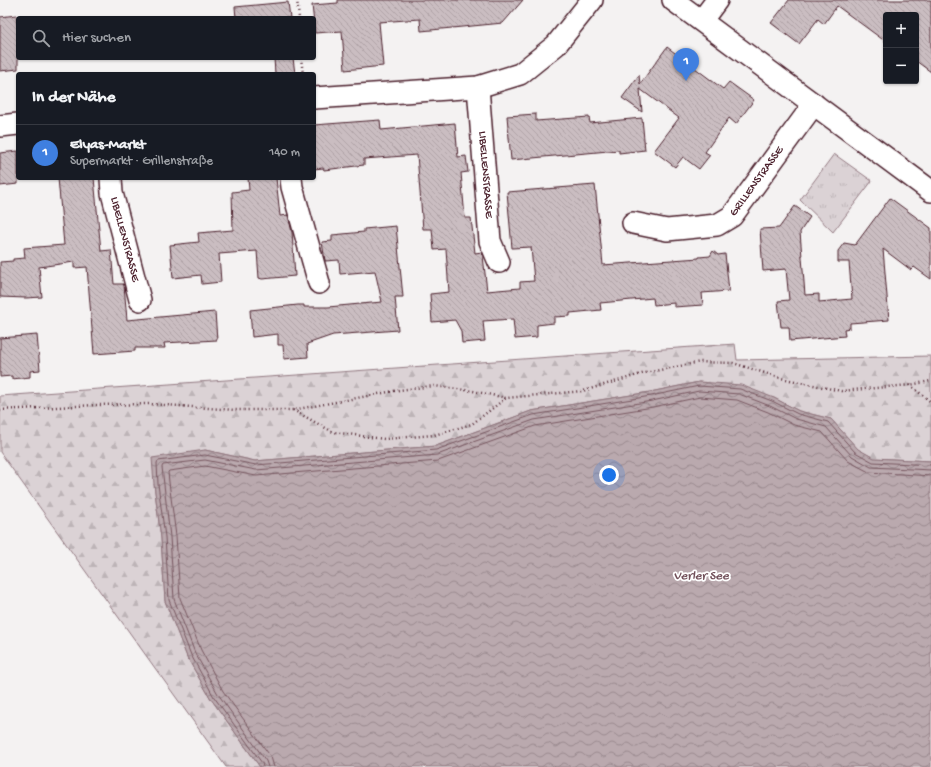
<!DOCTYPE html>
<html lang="de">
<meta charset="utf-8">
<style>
body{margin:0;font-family:"Gochi Hand",sans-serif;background:#242831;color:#f1f3f6}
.controls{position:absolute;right:12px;top:12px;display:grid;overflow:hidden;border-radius:4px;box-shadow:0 1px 3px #0004}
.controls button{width:36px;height:36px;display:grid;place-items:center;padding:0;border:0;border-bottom:1px solid #363941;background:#171b24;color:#f1f3f6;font:20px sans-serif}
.you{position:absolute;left:609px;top:475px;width:14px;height:14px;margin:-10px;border:3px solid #fff;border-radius:50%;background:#1a73e8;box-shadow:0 0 0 6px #1a73e833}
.badge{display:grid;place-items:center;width:26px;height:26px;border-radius:50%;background:#d1495b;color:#fff;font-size:13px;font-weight:700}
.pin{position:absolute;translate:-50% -33px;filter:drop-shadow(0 1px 2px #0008)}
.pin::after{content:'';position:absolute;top:21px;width:14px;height:12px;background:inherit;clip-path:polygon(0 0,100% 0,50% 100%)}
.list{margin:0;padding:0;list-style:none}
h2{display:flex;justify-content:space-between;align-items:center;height:52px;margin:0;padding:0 16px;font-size:17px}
h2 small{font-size:13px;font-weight:400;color:#9ea1a6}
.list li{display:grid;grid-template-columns:26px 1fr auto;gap:12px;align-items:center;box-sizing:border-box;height:56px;padding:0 16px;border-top:1px solid #363941}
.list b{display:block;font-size:15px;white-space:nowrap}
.list p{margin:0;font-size:13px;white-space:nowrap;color:#9ea1a6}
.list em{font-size:13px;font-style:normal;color:#9ea1a6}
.icon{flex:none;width:22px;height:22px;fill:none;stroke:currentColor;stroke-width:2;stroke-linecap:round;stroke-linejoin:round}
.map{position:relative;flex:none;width:931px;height:767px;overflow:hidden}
.search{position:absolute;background:#171b24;box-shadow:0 1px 3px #0004;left:16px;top:16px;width:300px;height:44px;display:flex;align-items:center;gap:10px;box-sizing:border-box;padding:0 14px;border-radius:4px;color:#9ea1a6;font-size:15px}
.panel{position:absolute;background:#171b24;box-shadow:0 1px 3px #0004;left:16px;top:72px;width:300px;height:108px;border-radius:4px}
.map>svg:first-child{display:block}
</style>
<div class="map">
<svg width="931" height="767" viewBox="0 0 931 767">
<defs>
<pattern id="forest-firs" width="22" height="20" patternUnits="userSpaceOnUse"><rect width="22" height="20" fill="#dbd2d5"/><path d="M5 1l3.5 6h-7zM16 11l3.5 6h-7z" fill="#bdb4b7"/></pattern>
<pattern id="park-tufts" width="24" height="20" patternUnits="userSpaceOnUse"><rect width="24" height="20" fill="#dbd2d5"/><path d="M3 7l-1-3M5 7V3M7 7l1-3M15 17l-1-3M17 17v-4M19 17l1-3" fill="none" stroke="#bdb4b7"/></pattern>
<pattern id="water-waves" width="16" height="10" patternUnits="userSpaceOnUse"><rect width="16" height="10" fill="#baa9ae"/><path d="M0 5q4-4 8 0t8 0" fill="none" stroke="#99898e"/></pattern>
<pattern id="building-back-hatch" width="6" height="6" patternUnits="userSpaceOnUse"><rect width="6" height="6" fill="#cabdc1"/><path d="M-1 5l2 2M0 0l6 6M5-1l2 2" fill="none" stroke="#afa2a6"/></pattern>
</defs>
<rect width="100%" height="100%" fill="#f4f2f2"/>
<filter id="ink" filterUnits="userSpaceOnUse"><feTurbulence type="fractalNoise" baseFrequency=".025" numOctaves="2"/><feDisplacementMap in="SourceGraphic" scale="8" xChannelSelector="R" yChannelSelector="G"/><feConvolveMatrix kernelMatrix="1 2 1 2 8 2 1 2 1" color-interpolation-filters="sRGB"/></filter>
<g filter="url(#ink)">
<polygon fill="url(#forest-firs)" stroke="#927880" points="735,344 737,360 931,356 931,461 874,458 858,450 831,419 799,411 774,398 699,382 650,392 531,411 436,446 255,461 205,450 154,484 161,538 165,601 187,657 211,699 260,767 226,767 0,452 0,396"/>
<polygon fill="url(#park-tufts)" stroke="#927880" points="834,154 872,181 833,232 800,200"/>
<polygon fill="url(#water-waves)" stroke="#8d727a" points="699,382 741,385 774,398 799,411 831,419 858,449 874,458 931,461 931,767 260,767 211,699 187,657 165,601 161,538 154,484 152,458 205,450 255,461 436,446 531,411 650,392"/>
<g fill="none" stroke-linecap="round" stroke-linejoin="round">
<g stroke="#77565f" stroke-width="1">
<polyline points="263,767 262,763 214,697 191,655 169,600 165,537 158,484 157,463 158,461 205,455 256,465 436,450 533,415 651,396 699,386 740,389 772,401 798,414 828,422 855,452 873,462 931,465"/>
<polyline points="268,767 266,761 218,694 195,653 174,599 170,537 162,467 163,465 205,460 256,470 437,455 534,420 652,401 699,391 739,394 770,406 796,419 826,427 852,456 871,467 931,470"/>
<polyline points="274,767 271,757 223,691 201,650 180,598 176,536 169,482 168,472 169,471 205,466 256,476 438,461 535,426 653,407 700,397 737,400 768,412 794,425 822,432 848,461 869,472 931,476"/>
</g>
</g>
<g fill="url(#building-back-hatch)" stroke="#4a1f2b">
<polygon points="338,0 523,0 503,23 421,31 420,19 379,22 383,66 345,70 342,31 315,33 312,5 338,3"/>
<polygon points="789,0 931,0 931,72 916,61 916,15 886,15 886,42 837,6 824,24 818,19 799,44 771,23"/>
<polygon points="288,2 290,18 236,18 235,7"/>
<polygon points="16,15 18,31 18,69 0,71 0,17"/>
<polygon points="667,47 723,89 729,82 754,100 736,124 729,118 705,152 710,155 699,169 683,157 675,167 654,151 679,118 640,89 642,112 622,98 639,75 640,84"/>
<polygon points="274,58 293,58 295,74 275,74"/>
<polygon points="536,114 536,121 589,117 590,123 642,118 645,150 619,153 619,150 511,160 507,116"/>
<polygon points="380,120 381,130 455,123 458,157 466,156 468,172 461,173 465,218 471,218 475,253 482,252 483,256 487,291 520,288 520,282 534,281 531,247 512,248 507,192 595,185 603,265 699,258 699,257 710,256 713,251 718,255 725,254 729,291 702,293 703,305 674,307 674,303 654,305 653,298 600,303 601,310 570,313 570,316 554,317 554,323 537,325 537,337 515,339 513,319 483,321 485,341 462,343 461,331 455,320 432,322 430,294 449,292 446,249 434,250 432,229 423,229 417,155 364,159 364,165 324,170 323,168 314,169 314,125"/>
<polygon points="18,151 18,184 0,186 0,153"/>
<polygon points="58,178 94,178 101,251 111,250 114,284 123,284 124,285 127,320 215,312 217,340 164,343 165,348 135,348 135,351 94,354 87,267 74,268 74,262 39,267 42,297 26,298 0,297 0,262 13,261 13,259 25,258 24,248 64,245"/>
<polygon points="248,178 276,178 280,216 288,215 292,232 295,276 262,279 259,278 257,251 219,254 221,282 202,284 201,275 173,278 170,245 199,242 198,233 233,230 232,192 249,190"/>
<polygon points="890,198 931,228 931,279 914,267 911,270 883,249 889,320 850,323 850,328 844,329 845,336 790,341 789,327 781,327 778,301 789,300 786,269 763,271 760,229 779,228 795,206 810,217 800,232 805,295 819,294 819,302 852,299 849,262 838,262 838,251 844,243 855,245"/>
<polygon points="396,226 403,297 395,297 398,330 333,335 307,344 308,357 284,359 283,345 278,345 278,334 252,337 250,310 298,305 304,305 304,307 328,307 382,302 375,271 340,274 339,260 325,261 322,242 332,241 332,235 364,232 364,229"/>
<polygon points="37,335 40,370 30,371 30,377 12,379 12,376 0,377 0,338"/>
</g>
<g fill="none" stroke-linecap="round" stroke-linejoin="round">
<defs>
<g id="minor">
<polyline points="673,0 931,191"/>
<polyline points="702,20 717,0"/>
<path id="s1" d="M478,87L490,241L499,262"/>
<polyline points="314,98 478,87 520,74 556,45 592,0"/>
<polyline points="0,126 18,124"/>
<path id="s2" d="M111,178L112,193L140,300"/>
<polyline points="291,178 292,187 319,283"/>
<path id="s3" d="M633,223L667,230L717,225L732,216L814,104"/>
</g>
</defs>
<use href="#minor" stroke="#4a1f2b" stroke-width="24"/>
<g stroke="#4a1f2b" stroke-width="2.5" stroke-dasharray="1 3" stroke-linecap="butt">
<polyline points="297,0 299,18"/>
<polyline points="301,58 303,74"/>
<polyline points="910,385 931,402"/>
<polyline points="0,410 96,405 150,404 236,410 293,410 399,390 434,386 473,391 506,398 583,391 645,373 700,362 733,363 781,378 841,391 910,385 931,381"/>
<polyline points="293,410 333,432 384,439 434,435 472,424 506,398"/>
</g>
<use href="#minor" stroke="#fff" stroke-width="21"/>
</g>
</g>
<g text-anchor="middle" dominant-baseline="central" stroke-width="3.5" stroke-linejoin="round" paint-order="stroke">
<g font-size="12" fill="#4a1f2b" stroke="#fff">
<text stroke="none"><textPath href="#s1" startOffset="88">LIBELLENSTRASSE</textPath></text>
<text stroke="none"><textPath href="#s3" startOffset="145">GRILLENSTRASSE</textPath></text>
<text stroke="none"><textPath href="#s2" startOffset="63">LIBELLENSTRASSE</textPath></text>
</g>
<g font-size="13" font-style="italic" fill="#714f59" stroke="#fff">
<text x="701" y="576">Verler See</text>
</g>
</g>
</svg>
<div class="controls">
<button>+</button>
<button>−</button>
</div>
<div class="you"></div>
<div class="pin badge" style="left:686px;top:81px;background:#3f7fe0">1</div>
<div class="search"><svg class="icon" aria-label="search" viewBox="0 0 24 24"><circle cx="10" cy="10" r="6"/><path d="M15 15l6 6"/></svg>Hier suchen</div>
<section class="panel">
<h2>In der Nähe<small></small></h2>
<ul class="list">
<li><span class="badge" style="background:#3f7fe0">1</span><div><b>Elyas-Markt</b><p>Supermarkt · Grillenstraße</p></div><em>140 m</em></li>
</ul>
</section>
</div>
